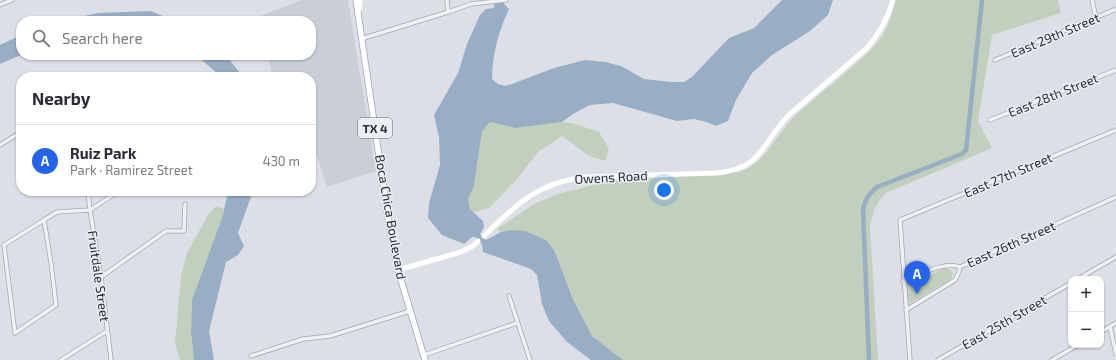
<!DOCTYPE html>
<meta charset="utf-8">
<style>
body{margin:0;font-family:"Exo 2",sans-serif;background:#f7f7f7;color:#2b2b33}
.controls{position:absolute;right:12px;bottom:12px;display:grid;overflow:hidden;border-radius:8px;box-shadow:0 1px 3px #0004}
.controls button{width:36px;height:36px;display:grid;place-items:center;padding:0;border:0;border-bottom:1px solid #e1e1e2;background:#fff;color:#2b2b33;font:20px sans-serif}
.you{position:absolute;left:664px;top:190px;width:14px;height:14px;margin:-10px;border:3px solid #fff;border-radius:50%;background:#1a73e8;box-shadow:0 0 0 6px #1a73e833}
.badge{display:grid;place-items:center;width:26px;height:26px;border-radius:50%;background:#2563eb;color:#fff;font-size:13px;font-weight:700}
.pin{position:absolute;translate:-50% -33px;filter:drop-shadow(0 1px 2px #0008)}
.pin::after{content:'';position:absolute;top:21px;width:14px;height:12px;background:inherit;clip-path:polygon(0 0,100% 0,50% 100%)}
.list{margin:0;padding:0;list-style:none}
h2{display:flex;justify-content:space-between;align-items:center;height:52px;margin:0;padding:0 16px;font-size:17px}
h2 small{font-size:13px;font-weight:400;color:#7c7c81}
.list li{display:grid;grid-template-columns:26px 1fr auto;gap:12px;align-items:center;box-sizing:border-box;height:72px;padding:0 16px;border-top:1px solid #e1e1e2}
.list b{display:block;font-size:15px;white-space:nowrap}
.list p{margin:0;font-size:13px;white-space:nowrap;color:#7c7c81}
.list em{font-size:13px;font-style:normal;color:#7c7c81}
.icon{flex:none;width:22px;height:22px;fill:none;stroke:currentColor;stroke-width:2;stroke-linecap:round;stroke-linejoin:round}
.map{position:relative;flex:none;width:1116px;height:360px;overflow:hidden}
.search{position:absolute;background:#fff;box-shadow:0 1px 3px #0004;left:16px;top:16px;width:300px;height:44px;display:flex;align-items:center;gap:10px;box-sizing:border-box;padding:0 14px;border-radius:16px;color:#7c7c81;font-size:15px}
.panel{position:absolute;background:#fff;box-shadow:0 1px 3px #0004;left:16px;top:72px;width:300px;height:124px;border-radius:16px}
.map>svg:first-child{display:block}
</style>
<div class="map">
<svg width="1116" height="360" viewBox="0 0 1116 360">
<rect width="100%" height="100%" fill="#dce0e6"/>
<polygon fill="#cacfd7" points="301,0 348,0 376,171 327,187 311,138 311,77 273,77 267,55 311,55 311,21 259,21 258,17"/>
<g fill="#c2cfbd">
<path d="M895,0H1058L1061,13L992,35L978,121L992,148L886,193C876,203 872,213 870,228L878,360H623L592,336L573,299L554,250L511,230L501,232L497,229L534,204L558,194L593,185L615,181L740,172C769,160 774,137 794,117C821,91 854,69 878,42C888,30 892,14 895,0Z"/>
<polygon points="490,122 515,128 562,122 572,123 599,132 609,149 605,161 589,156 562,136 538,152 518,178 489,208 474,212 470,209 468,199 474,186 482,131"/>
<polygon points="216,206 224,209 223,215 192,300 191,332 194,360 180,360 175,343 181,276 187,253 208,215"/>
<polygon points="946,268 952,271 953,273 951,279 909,304 907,284"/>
</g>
<g fill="#98aec5">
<path d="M495,0H504V4L509,9C499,30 492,55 492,79L498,84L505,86L512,84L554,68L585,60L605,62L621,66L644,79L671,82H684L692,77L729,38L754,28L782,0H833L828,15L810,31L772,55L752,73L736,100L728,121L716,126L706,122L694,119L677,121L613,103L590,105L573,114L562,122L515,128L490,122L482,131L474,186L468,199L470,209L483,221L484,227L480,234L486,240L501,232L511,230L525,231L546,240L554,250L573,299L592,336L623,360H591L567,342L549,321L542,304L537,275L531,269L483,252L482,244L475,237H472L464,244L442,235L428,218L429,203L440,165L439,137L434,115L458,73L467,44L480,15L486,9L494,8Z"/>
<polygon points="151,11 174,21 61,21 98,13"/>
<polygon points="21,35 21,55 0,64 0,45"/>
<polygon points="196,55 226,55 243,77 219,77 218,74"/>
<polygon points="228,191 253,191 238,233 244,246 238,255 226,262 209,331 214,360 194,360 191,332 192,300 223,215"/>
</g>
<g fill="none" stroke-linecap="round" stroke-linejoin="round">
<path stroke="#98aec5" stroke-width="4.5" d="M869,360L863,210C865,199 869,194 877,187L962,154L966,150L982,0"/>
<defs>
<g id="street">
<polyline points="447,0 448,12"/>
<polyline points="1092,0 1096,18"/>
<polyline points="0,5 12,0"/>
<polyline points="361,39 448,12 471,4 506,0"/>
<polyline points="995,60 1116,9"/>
<polyline points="990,120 1116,70"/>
<polyline points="0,145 21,132"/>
<polyline points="88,191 90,210 101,277 111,360"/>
<polygon points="44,220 51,263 56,305 15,333 4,245"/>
<polyline points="44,220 57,212 90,210 119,191"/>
<polyline points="101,277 166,231 184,231 185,204"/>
<polyline points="1078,279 1116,257"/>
<path d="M903,281C920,275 943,261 960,267L1116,197"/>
<polyline points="509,296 530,360"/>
<polyline points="906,310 955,280 959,272 960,267"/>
<polyline points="1110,327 1116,354"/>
<polyline points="1101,332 1116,323"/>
<polyline points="424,355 517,323"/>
<polyline points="251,356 303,339 330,336 410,311"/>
<polyline points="61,360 107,331"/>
<polyline points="910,360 900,220 1116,130"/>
<polyline points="938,360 1071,283"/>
<polyline points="1052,360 1078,345"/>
</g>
<polyline id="primary" points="356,0 389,224 398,270 425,360"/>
</defs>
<use href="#street" stroke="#a2a7af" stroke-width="5"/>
<use href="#primary" stroke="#9ca4b1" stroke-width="7"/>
<use href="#street" stroke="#eef0f4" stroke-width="3.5"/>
<g stroke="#fff" stroke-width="5">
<polyline points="359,10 360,0"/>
<path d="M484,236C517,204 536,184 583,177L717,173C764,168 761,143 789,115L867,48C879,34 888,18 893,0"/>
<polyline points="398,270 461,252 473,246 478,241"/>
</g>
<use href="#primary" stroke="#fff" stroke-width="5.5"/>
</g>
<g text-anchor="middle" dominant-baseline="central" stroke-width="3" stroke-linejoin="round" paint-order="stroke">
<rect fill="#ebeff3" stroke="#616872" stroke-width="1" x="358" y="118" width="34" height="20" rx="3"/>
<g font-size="12" font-weight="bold" fill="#262e3b">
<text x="375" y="128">TX 4</text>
</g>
<g font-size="13" fill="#262e3b" stroke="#ebeff3">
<text transform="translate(1055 35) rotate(-23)">East 29th Street</text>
<text transform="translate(1053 95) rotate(-22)">East 28th Street</text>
<text transform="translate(1008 175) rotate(-23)">East 27th Street</text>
<text transform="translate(611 177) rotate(-3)">Owens Road</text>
<text transform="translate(391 217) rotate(80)">Boca Chica Boulevard</text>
<text transform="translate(1011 244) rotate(-24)">East 26th Street</text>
<text transform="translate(99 276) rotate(82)">Fruitdale Street</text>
<text transform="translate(1004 322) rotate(-30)">East 25th Street</text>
</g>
</g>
</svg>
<div class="controls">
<button>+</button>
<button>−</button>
</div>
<div class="you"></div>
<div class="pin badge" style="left:917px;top:294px">A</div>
<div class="search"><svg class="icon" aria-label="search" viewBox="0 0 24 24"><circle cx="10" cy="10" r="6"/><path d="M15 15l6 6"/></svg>Search here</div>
<section class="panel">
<h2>Nearby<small></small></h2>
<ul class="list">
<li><span class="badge">A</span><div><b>Ruiz Park</b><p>Park · Ramirez Street</p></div><em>430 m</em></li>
</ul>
</section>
</div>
